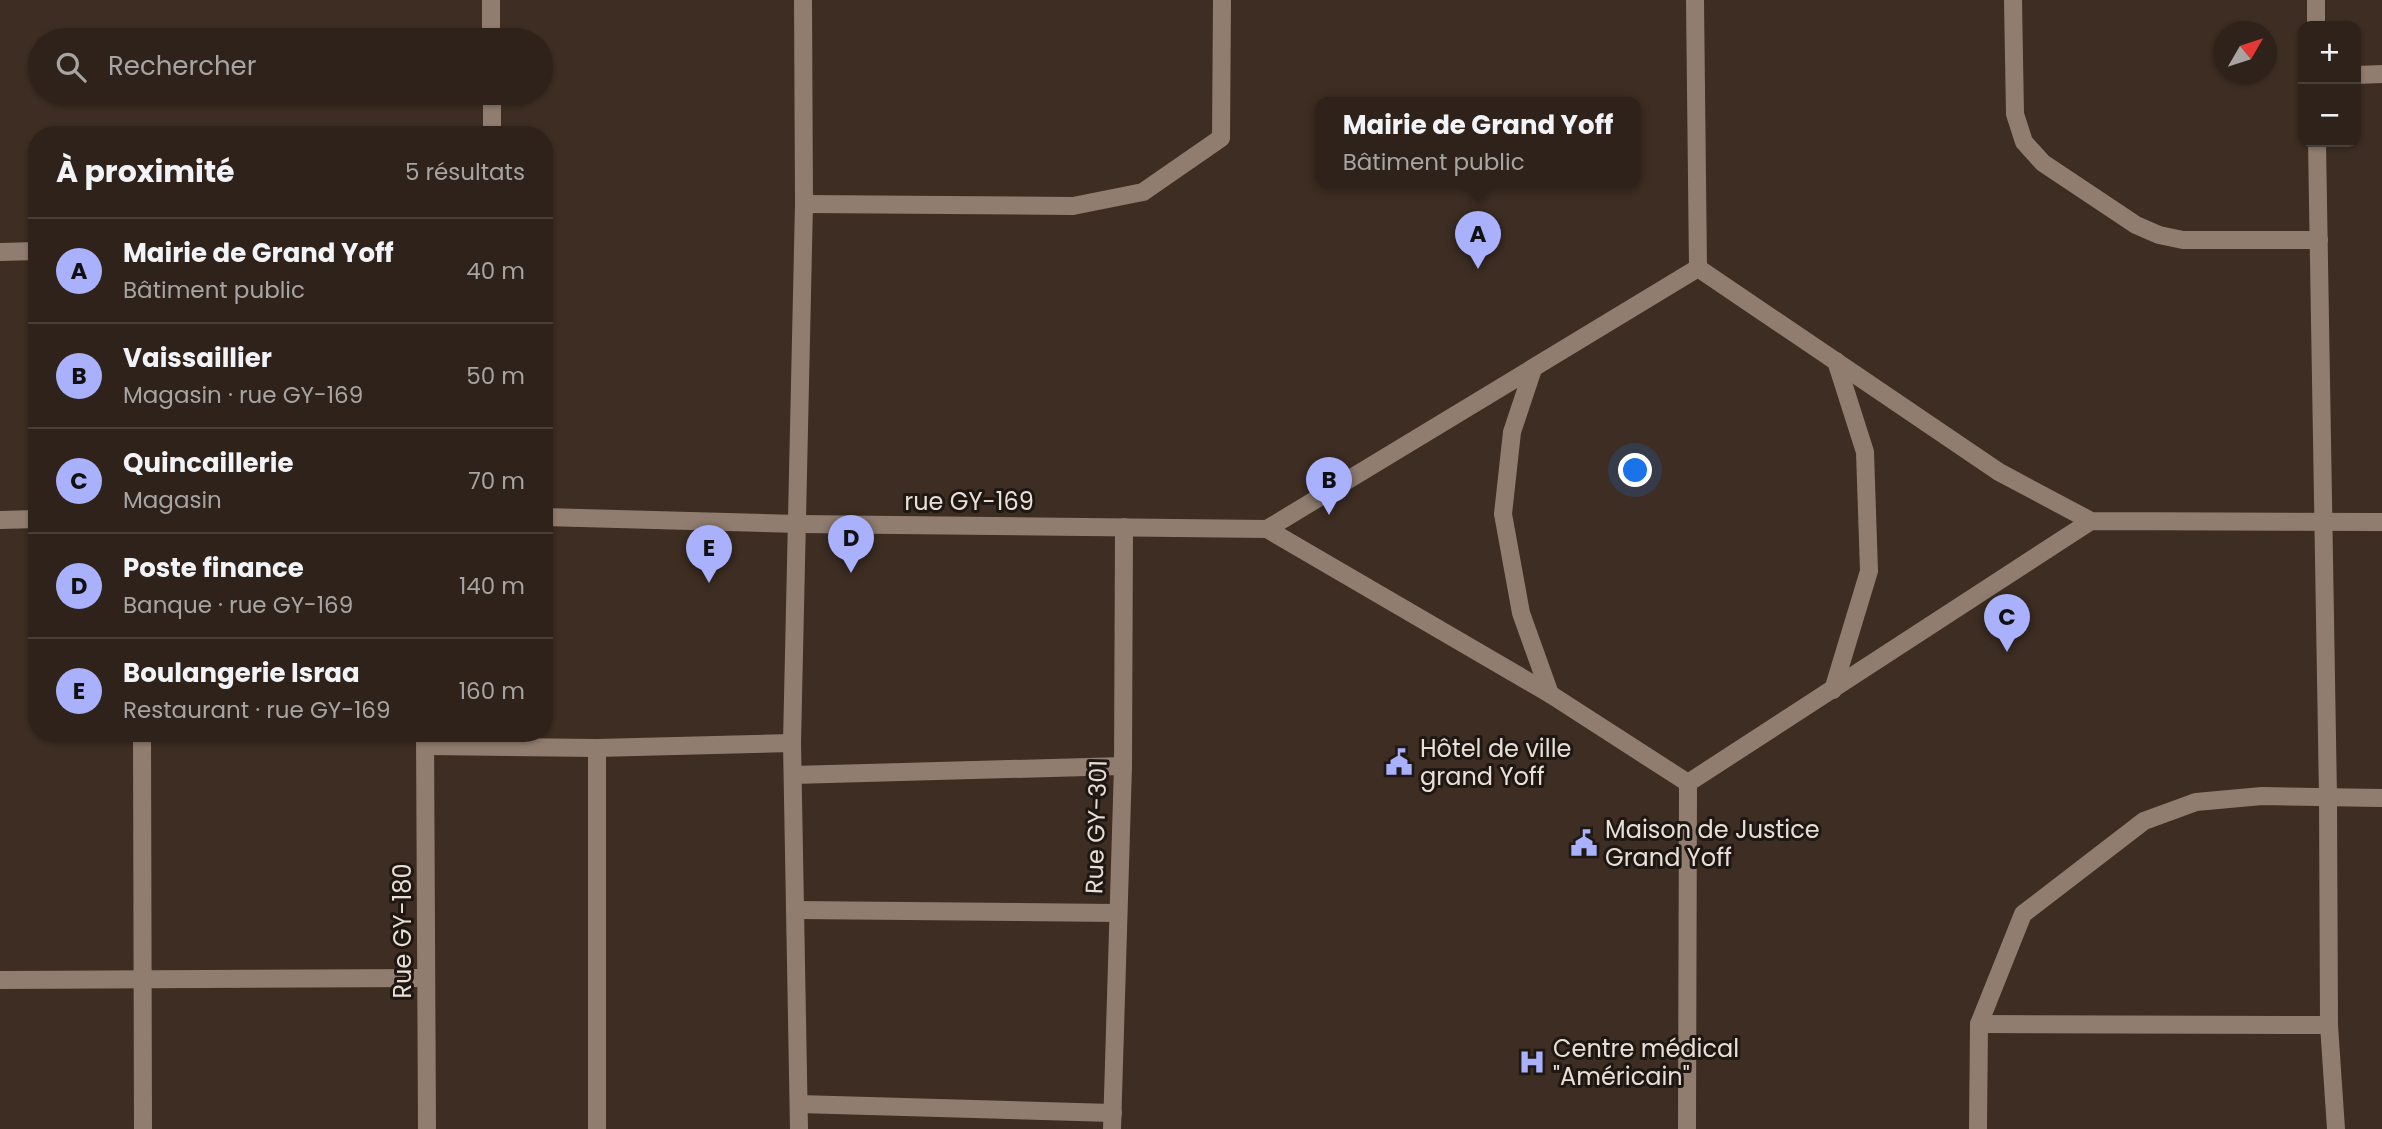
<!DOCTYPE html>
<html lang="fr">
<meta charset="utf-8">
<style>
body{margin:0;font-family:Poppins,sans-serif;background:#3a2f27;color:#f1f3f6}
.controls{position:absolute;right:21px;top:21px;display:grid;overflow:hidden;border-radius:14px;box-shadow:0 2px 5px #0004}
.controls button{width:63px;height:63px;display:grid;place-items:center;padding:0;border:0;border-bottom:2px solid #493f39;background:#2e221a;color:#f1f3f6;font:35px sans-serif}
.compass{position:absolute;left:2214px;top:21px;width:63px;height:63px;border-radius:50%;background:#2e221a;box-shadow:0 2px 5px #0004;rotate:51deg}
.you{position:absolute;left:1636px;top:471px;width:24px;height:24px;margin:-18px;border:5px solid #fff;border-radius:50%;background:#1a73e8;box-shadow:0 0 0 10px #1a73e833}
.badge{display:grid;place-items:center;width:46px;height:46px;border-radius:50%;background:#a9b0fc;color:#111;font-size:23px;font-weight:700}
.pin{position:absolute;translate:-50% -58px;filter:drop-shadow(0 2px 4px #0008)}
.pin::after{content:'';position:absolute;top:37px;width:24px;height:21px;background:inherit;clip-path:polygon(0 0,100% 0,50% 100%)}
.popup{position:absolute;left:1315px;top:97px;width:326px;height:91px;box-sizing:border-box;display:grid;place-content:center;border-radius:14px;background:#2e221a;filter:drop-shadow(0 2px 5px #0005);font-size:23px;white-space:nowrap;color:#a7a4a2}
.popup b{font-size:26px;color:#f1f3f6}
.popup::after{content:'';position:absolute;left:50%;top:100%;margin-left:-14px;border:14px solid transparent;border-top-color:#2e221a}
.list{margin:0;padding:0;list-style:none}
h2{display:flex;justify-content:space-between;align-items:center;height:91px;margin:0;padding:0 28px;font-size:30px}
h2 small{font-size:23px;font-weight:400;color:#a7a4a2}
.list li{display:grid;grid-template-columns:46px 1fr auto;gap:21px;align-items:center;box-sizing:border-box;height:105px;padding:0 28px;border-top:2px solid #493f39}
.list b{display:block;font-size:26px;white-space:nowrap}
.list p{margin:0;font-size:23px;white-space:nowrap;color:#a7a4a2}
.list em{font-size:23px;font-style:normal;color:#a7a4a2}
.icon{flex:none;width:38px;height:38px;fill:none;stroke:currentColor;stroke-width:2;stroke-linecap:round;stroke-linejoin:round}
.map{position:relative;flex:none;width:2382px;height:1129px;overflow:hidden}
.search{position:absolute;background:#2e221a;box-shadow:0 2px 5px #0004;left:28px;top:28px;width:525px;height:77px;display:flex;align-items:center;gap:18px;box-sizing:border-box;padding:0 24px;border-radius:38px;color:#a7a4a2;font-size:26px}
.panel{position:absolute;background:#2e221a;box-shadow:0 2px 5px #0004;left:28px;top:126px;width:525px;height:616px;border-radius:28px}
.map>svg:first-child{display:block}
</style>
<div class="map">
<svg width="2382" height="1129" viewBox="0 0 2382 1129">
<rect width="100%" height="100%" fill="#3d2d22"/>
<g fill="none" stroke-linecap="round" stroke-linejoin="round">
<g stroke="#907d70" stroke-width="18">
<polyline points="491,0 491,40"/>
<polyline points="1695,0 1698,268"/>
<polyline points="2013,0 2015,114 2024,142 2043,163 2136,225 2159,235 2183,240 2319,240"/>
<polyline points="2316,26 2316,0"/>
<polyline points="2356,75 2382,74"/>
<polyline points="492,93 492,135"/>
<polyline points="2317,142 2328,797 2329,1025 2336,1129"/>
<polyline points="804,204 1073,206 1143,192 1221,138 1222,0"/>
<polyline points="0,252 37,251"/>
<polyline points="544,517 799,524 1267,529"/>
<polyline points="0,520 37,519"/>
<polyline points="142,733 143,1129"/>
<polyline points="425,733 427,1129"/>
<polyline points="426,746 597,748 792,743"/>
<polyline points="793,775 1123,766"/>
<polyline points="795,910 1118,913"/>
<polyline points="0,980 426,978"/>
<polyline points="1979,1024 2329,1025"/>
<polyline points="799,1104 1113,1113"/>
<polyline points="597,1129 597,748"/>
<polyline points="1112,1129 1123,766 1124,527"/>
<polyline points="1687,1129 1688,783"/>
<polyline points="1978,1129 1979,1024 2023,914 2144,821 2196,802 2262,796 2382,798"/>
</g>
<g stroke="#907d70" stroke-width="18">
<polyline points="1533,369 1512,432 1503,514 1521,613 1550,694"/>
<polyline points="2091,521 1688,783 1550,694 1267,529 1698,268 1999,472 2091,521 2382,522"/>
<polyline points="1833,690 1869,571 1865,452 1836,361"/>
<polyline points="799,1129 792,743 804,204 803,0"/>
</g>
</g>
<defs>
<symbol id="civic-bare" viewBox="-9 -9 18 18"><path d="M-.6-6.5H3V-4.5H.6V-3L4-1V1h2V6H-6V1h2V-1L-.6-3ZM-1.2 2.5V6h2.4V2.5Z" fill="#a9b0fc" stroke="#1f1712" stroke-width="2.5" paint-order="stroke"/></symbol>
<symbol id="hospital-bare" viewBox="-9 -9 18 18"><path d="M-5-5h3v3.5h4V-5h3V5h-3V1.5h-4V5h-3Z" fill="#a9b0fc" stroke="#1f1712" stroke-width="2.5" paint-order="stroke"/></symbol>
</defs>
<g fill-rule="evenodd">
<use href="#civic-bare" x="1380" y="743" width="38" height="38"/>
<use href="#civic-bare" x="1565" y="824" width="38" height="38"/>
<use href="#hospital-bare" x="1513" y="1043" width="38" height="38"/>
</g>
<g text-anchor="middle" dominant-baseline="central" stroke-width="6" stroke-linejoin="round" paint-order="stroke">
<g font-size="24" fill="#e9dfd7" stroke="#1f1712">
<text x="969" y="501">rue GY-169</text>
<text transform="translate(1096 827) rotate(-88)">Rue GY-301</text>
<text transform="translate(402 931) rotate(-90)">Rue GY-180</text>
</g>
<g font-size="24" fill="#e9dfd7" stroke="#1f1712" text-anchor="start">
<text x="1420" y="748">Hôtel de ville<tspan x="1420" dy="28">grand Yoff</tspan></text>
<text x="1605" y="829">Maison de Justice<tspan x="1605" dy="28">Grand Yoff</tspan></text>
<text x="1553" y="1048">Centre médical<tspan x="1553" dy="28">"Américain"</tspan></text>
</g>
</g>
</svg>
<div class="controls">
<button>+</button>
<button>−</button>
</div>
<svg class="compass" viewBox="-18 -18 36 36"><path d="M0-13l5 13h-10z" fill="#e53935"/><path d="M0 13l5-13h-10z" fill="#a7a4a2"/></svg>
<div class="you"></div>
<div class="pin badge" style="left:1478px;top:269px">A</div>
<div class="popup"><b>Mairie de Grand Yoff</b>Bâtiment public</div>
<div class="pin badge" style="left:1329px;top:515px">B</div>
<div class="pin badge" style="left:2007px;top:652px">C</div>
<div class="pin badge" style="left:851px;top:573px">D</div>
<div class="pin badge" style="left:709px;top:583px">E</div>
<div class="search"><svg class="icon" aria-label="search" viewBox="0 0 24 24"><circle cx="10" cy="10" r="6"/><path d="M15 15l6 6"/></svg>Rechercher</div>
<section class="panel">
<h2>À proximité<small>5 résultats</small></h2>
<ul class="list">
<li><span class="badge">A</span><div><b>Mairie de Grand Yoff</b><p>Bâtiment public</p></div><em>40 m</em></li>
<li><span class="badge">B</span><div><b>Vaissaillier</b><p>Magasin · rue GY-169</p></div><em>50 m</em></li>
<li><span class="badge">C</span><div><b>Quincaillerie</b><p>Magasin</p></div><em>70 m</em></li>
<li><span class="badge">D</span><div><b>Poste finance</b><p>Banque · rue GY-169</p></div><em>140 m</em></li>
<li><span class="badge">E</span><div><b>Boulangerie Israa</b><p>Restaurant · rue GY-169</p></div><em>160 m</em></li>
</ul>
</section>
</div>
